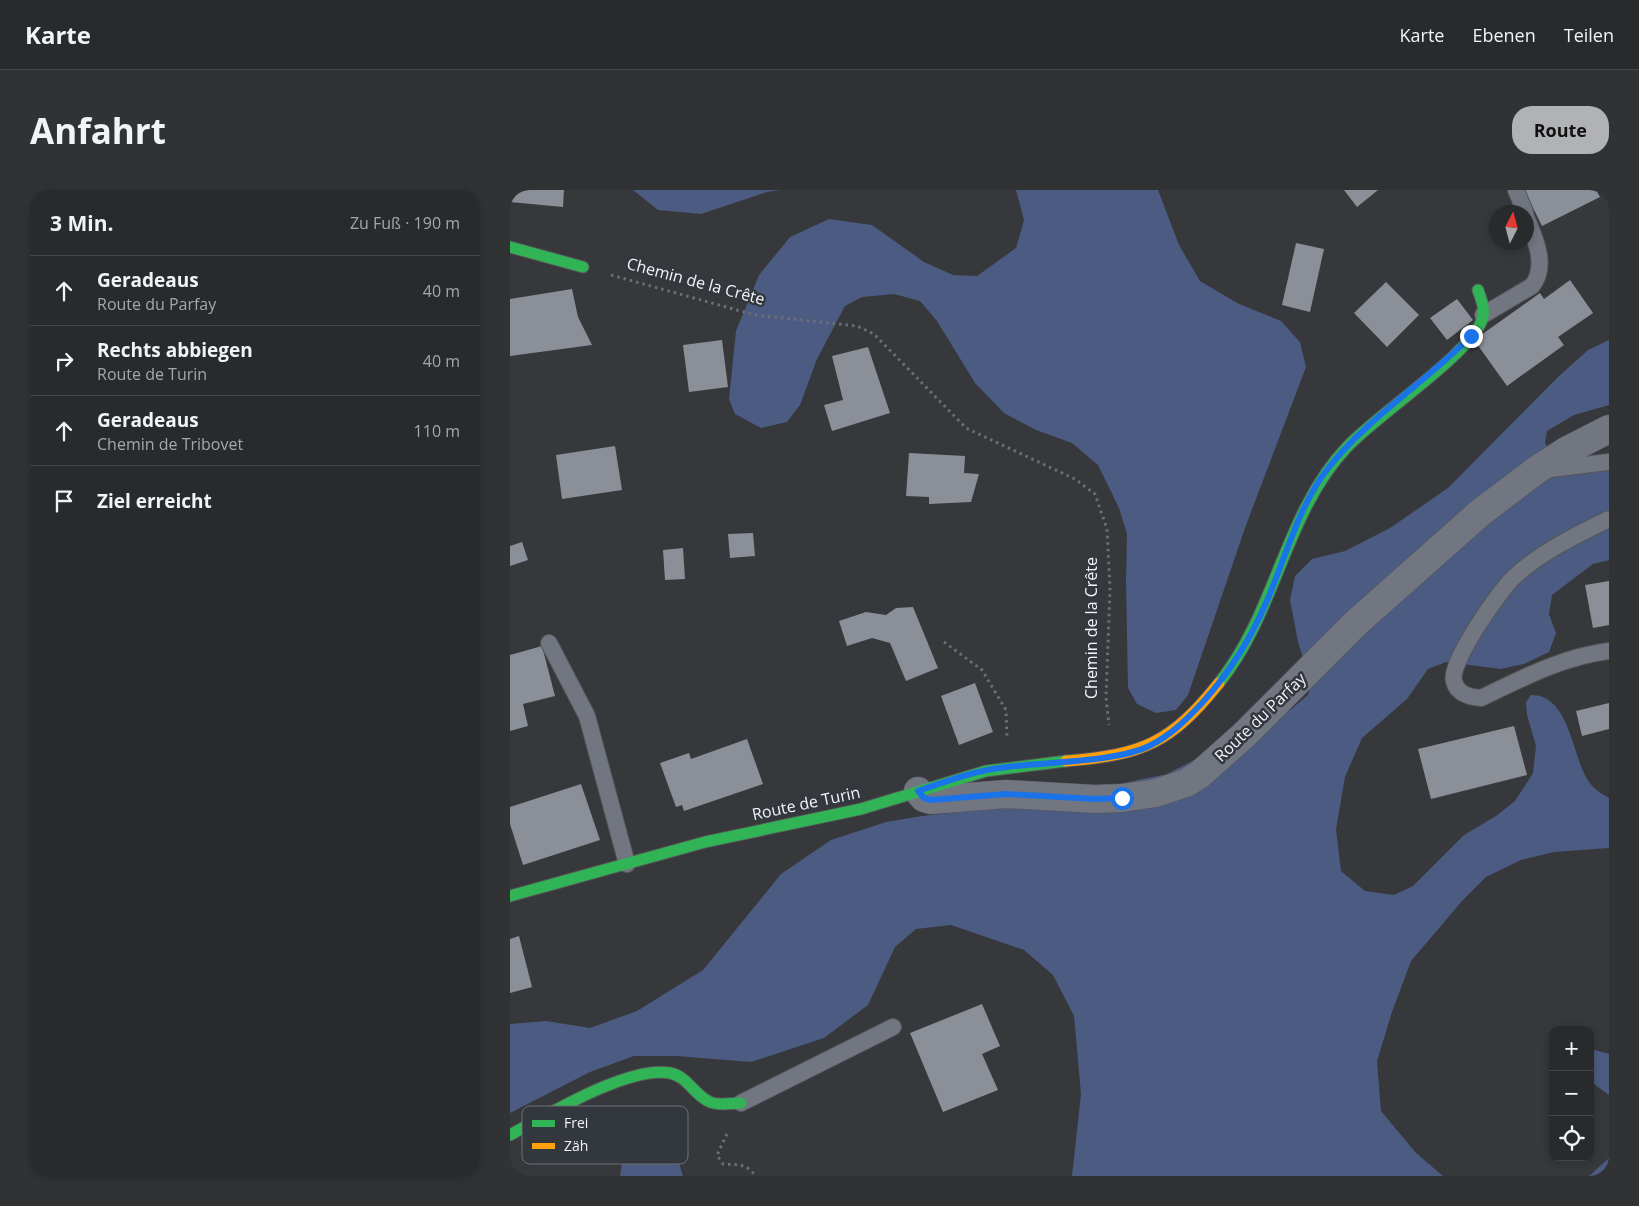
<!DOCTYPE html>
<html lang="de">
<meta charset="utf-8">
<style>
body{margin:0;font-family:"Open Sans",sans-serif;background:#303234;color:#f1f3f6}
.controls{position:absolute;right:15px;bottom:15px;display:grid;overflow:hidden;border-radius:10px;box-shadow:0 2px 8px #0003}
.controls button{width:45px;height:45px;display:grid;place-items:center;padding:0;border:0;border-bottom:1px solid #444648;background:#282a2c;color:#f1f3f6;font:25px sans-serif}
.compass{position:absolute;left:979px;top:15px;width:45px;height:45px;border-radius:50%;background:#282a2c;box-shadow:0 2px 8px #0003;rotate:6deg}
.stop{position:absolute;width:15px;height:15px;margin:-11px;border:4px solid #1a73e8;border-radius:50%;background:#fff}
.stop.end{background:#1a73e8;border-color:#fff;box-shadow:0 1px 5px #0008}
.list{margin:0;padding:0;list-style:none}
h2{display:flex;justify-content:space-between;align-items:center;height:65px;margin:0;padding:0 20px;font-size:21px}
h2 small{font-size:16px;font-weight:400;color:#a5a7a9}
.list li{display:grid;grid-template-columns:32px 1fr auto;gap:15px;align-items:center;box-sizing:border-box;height:70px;padding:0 20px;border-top:1px solid #444648}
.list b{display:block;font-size:19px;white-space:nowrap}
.list p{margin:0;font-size:16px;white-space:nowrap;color:#a5a7a9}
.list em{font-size:16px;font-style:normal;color:#a5a7a9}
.icon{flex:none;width:28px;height:28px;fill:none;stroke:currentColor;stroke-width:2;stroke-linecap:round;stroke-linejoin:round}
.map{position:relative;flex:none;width:1099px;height:986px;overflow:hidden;border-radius:20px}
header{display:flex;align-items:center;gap:30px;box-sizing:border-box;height:70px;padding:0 25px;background:#282a2c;border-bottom:1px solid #444648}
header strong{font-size:24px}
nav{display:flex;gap:28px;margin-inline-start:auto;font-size:18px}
.intro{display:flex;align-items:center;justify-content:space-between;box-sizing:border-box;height:120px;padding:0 30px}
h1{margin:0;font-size:35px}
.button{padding:12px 22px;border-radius:20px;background:#b0b2b6;color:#111;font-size:18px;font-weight:700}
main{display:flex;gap:30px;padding:0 30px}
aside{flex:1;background:#282a2c;border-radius:20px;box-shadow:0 2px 8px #0003}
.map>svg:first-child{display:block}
</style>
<header>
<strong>Karte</strong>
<nav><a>Karte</a><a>Ebenen</a><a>Teilen</a></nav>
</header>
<div class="intro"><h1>Anfahrt</h1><a class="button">Route</a></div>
<main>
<aside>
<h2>3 Min.<small>Zu Fuß · 190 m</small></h2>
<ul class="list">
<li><svg class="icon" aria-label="ahead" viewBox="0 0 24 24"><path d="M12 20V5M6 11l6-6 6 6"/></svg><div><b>Geradeaus</b><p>Route du Parfay</p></div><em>40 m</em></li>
<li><svg class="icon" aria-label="right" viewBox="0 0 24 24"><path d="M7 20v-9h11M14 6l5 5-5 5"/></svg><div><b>Rechts abbiegen</b><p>Route de Turin</p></div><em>40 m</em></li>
<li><svg class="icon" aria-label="ahead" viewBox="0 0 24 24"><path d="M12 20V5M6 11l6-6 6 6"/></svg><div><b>Geradeaus</b><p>Chemin de Tribovet</p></div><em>110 m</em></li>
<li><svg class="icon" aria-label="arrive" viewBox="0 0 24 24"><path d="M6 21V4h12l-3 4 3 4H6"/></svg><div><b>Ziel erreicht</b></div></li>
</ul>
</aside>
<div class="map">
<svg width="1099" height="986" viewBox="0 0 1099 986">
<rect width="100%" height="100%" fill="#36383b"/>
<g fill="#4c5b81">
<polygon points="123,0 270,0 257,2 191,24 148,20"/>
<polygon points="506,0 648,0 669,55 690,91 729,114 771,131 790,152 796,177 735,338 678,505 666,520 646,523 627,514 618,498 616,390 617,344 609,318 588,275 562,253 526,240 494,223 465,193 427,131 410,111 384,104 352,107 335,116 307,169 290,215 277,232 251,238 225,224 219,209 226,141 249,85 280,47 319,29 362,35 414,72 443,85 467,86 506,58 514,30"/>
<path d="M1099,150V215L1064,225L1037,241L1035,253L1041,263L1090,266L1099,270V370L1083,374L1042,405L1039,424L1046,443L1039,462L1014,474L991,479L936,472L918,479L897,509L852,548L835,587L826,639L831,681L855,701L884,705L903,696L954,645L986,626L1005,611L1023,583L1026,556L1017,525L1016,512L1021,505C1058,504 1062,562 1076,587C1081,597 1090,603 1099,608V658L1044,662L1011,670L976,687L952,711L901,771L882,822L867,871L871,921L906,963L933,986H562L571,904L564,826L543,785L514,760L441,735L406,739L385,757L358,815L314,848L241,872L166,866H124L80,882L0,923V834L36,831L80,838L127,821L193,780L271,684L321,650L376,632L412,626L503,616L657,584L780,520L798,505L801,493L788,452L780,410L785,386L802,369L835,361L880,338L938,298L1048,187L1078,160Z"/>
<polygon points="1085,860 1099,864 1099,905 1080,891 1080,863"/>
<polygon points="146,942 165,960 173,986 110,986 114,960 127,944"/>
<polygon points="1099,968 1099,986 1079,986"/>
</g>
<g fill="#8b8f98">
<polygon points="0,0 54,0 53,17 0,12"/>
<polygon points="834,0 868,0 847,17"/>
<polygon points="1014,0 1086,0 1090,7 1032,36"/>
<polygon points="786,53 814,59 800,122 772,115"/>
<polygon points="1060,90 1083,123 1048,147 1054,155 997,196 964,150 1030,103 1034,109"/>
<polygon points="876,92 909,125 877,157 844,123"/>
<polygon points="62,99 68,127 82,155 0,166 0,109"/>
<polygon points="947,109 963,130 937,150 920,128"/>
<polygon points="212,150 218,197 179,202 173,155"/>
<polygon points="358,157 380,223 322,241 314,215 333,210 322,166"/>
<polygon points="105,256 112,300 52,309 46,265"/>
<polygon points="399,263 455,266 454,283 469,284 461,312 419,314 419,307 396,306"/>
<polygon points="243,343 245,366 220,368 218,344"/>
<polygon points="12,352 18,370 0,376 0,356"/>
<polygon points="173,358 175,389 155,390 153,360"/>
<polygon points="1099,391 1099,435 1083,438 1075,395"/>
<polygon points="403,417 428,478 396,491 380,453 362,448 337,456 329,431 356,422 376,425 386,418"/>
<polygon points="32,456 45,506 13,514 18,536 0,541 0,465"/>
<polygon points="465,493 483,542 449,555 431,506"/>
<polygon points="1099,513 1099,539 1072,546 1066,521"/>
<polygon points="1004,536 1017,585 921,609 908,559"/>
<polygon points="237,549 253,594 174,621 172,615 166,617 150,573 179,563 181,569"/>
<polygon points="71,594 90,650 13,675 0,634 0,617"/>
<polygon points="9,746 22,797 0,803 0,749"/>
<polygon points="472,814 490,856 472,864 488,900 433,922 400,843"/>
</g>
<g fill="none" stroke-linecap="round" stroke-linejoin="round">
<defs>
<g id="lane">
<polyline points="1006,0 1015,22"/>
<path d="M973,125L1022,96C1038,76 1025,48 1016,27"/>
<polyline points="1032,280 1099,272"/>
<path d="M1099,329C1066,345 1031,362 1004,387C990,400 938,474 944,491C947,504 959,507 971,508C1013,488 1052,467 1099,461"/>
<polyline points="39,453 77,526 117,674"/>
<polyline points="231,913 383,837"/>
</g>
<polyline id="street" points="408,601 414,608 421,610 496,604 585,609 612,608 646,603 676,593 689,585 734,545 847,432 971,322 1028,279 1056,261 1099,239"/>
<g id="fast">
<polyline points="0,57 73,77"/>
<path d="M709,493C767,421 774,324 837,257C868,224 959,165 972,130C976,120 971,109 968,100"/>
<polyline points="0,706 195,652 351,619 476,581 556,571"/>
<path d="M0,945C37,925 119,875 160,883C177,886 185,906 200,912C210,916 221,913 231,913"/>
</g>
<path id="slow" d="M556,571C633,565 661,553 709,493"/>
</defs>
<use href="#lane" stroke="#555659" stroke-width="18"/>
<use href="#street" stroke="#555659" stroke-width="29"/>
<use href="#fast" stroke="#555659" stroke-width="13"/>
<use href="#slow" stroke="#555659" stroke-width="13"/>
<g stroke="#6c6f76" stroke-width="3" stroke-dasharray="2.5 4" stroke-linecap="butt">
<polyline points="101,85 245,125 347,136 364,144 456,238 565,289 585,304 597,339 600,398 596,508 599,535"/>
<polyline points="434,452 472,480 496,520 497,546"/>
<path d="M217,944L207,965L213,974C226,975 238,973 245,986"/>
</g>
<use href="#lane" stroke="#727681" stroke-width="16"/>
<use href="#street" stroke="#727681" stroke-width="28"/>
<use href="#fast" stroke="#30b455" stroke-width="11"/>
<use href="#slow" stroke="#ff9f0a" stroke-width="11"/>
</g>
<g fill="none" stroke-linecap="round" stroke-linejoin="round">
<path stroke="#1a73e8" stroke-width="6" d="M612,608L585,609L496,604L421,610L414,608L408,601C437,591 466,580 497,577C534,572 607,572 639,556C660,546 676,530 692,513C719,483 740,450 756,413C776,367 788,316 819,277C860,226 916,192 961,146"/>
</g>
<g text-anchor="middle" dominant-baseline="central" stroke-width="5" stroke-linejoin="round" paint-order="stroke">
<g font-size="16" fill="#f2f4f9" stroke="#33373e">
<text transform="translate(186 91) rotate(15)">Chemin de la Crête</text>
<text transform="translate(581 438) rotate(-90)">Chemin de la Crête</text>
<text transform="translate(750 527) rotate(-44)">Route du Parfay</text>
<text transform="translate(296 613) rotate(-12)">Route de Turin</text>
</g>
</g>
<rect x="12" y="916" width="166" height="58" rx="8" fill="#33373e" stroke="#6c7076" stroke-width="1"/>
<rect x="22" y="930" width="23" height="7" fill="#30b455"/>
<rect x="22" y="953" width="23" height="6" fill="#ff9f0a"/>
<g font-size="14" fill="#f2f4f9">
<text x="54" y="938">Frei</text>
<text x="54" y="961">Zäh</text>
</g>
</svg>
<div class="controls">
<button>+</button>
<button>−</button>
<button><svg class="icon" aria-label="locate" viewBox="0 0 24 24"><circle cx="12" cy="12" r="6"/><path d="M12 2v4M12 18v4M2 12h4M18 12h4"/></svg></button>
</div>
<svg class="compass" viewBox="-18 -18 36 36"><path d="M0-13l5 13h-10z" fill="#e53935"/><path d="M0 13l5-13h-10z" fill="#a5a7a9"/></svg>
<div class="stop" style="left:612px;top:608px"></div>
<div class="stop end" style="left:961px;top:146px"></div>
</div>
</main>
